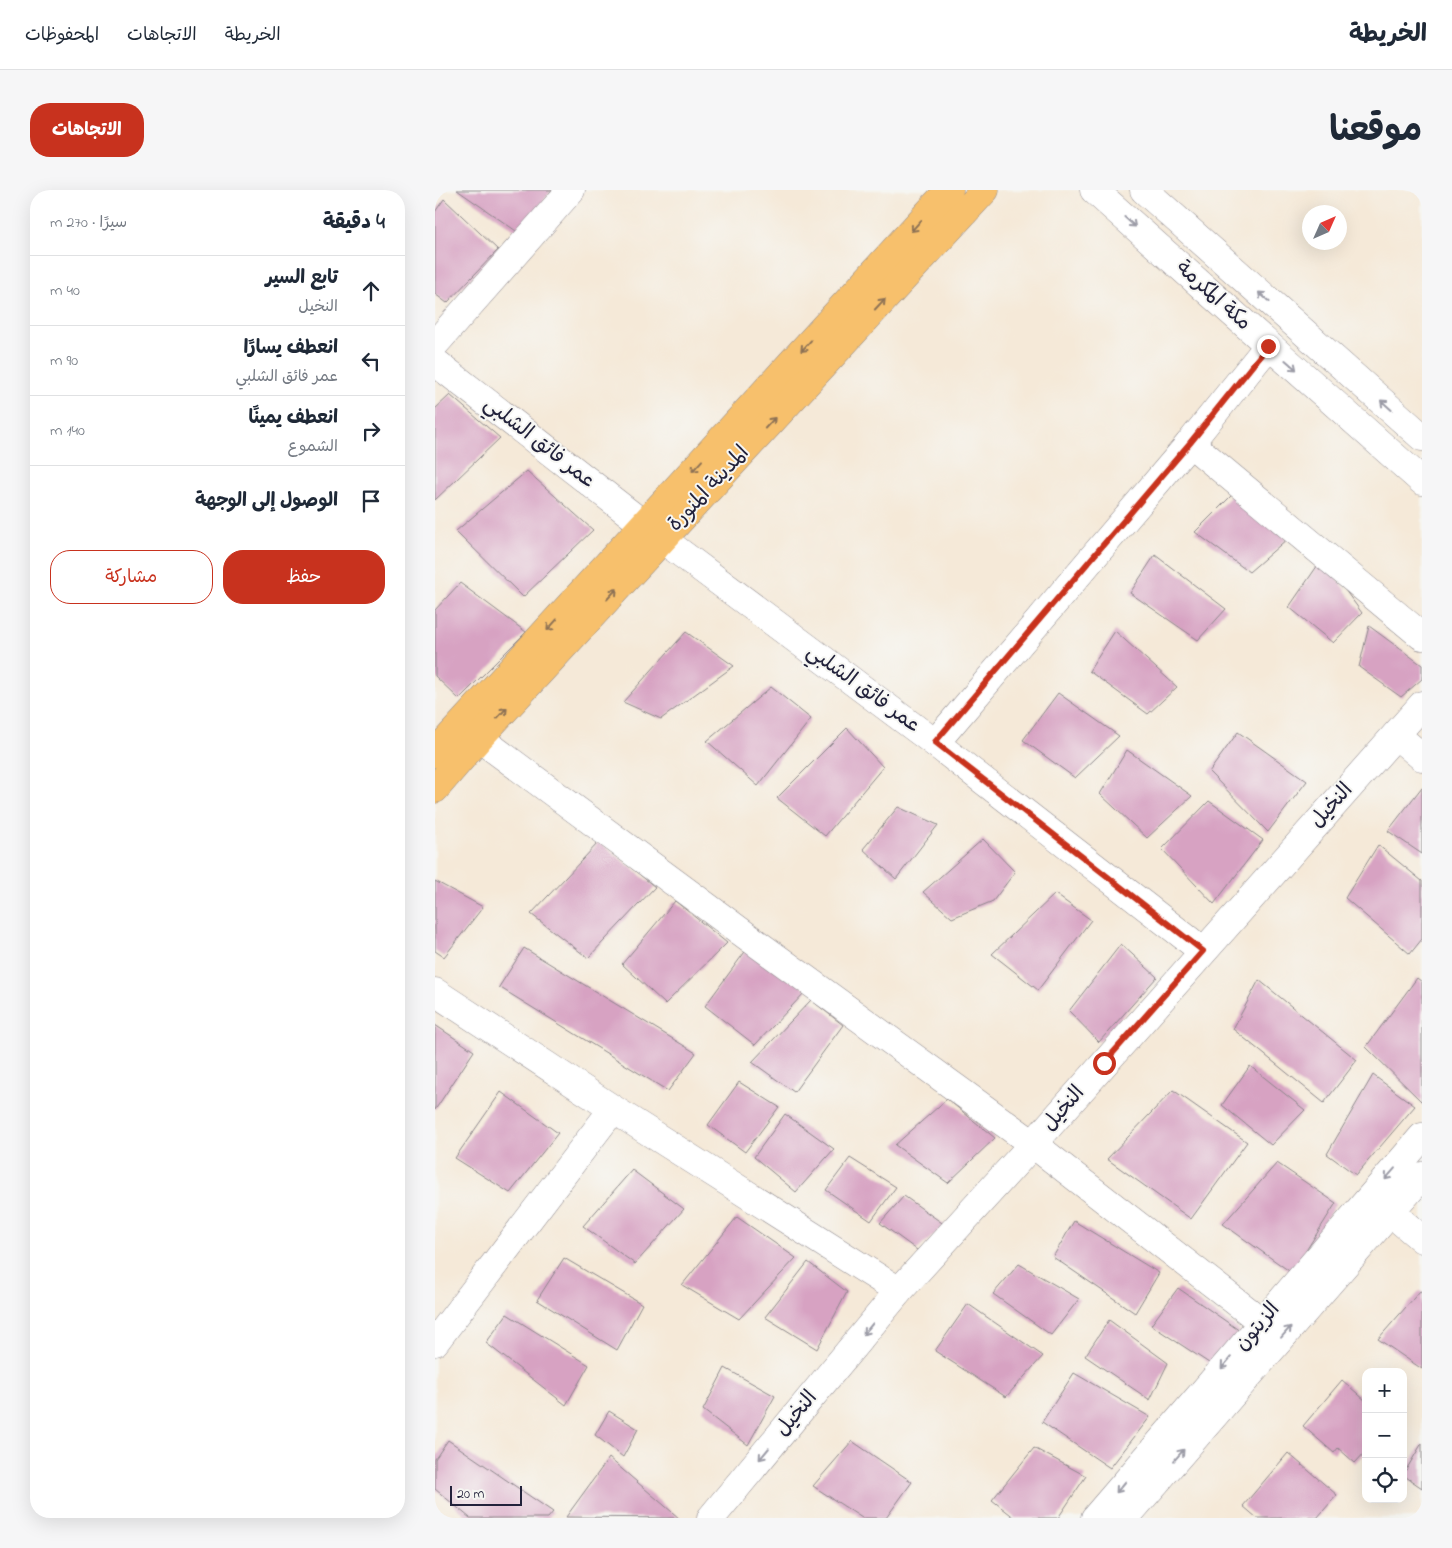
<!DOCTYPE html>
<html lang="ar">
<meta charset="utf-8">
<style>
body{margin:0;font-family:"Indie Flower","Playpen Sans Arabic",sans-serif;background:#f6f6f7;color:#1f2937;direction:rtl}
.controls{position:absolute;right:15px;bottom:15px;display:grid;overflow:hidden;border-radius:10px;box-shadow:0 5px 20px #0002}
.controls button{width:45px;height:45px;display:grid;place-items:center;padding:0;border:0;border-bottom:1px solid #e0e1e3;background:#fff;color:#1f2937;font:25px sans-serif}
.compass{position:absolute;left:867px;top:15px;width:45px;height:45px;border-radius:50%;background:#fff;box-shadow:0 5px 20px #0002;rotate:45deg}
.scale{position:absolute;left:15px;bottom:12px;width:72px;box-sizing:border-box;padding-left:5px;border:2px solid #22223b;border-top:0;font-size:14px;line-height:18px;white-space:nowrap;color:#22223b;-webkit-text-stroke:4px #f6f6f2;paint-order:stroke}
.stop{position:absolute;width:15px;height:15px;margin:-11px;border:4px solid #c8321e;border-radius:50%;background:#fff}
.stop.end{background:#c8321e;border-color:#fff;box-shadow:0 1px 5px #0008}
.list{margin:0;padding:0;list-style:none}
h2{display:flex;justify-content:space-between;align-items:center;height:65px;margin:0;padding:0 20px;font-size:21px}
h2 small{font-size:16px;font-weight:400;color:#747a83}
.list li{display:grid;grid-template-columns:32px 1fr auto;gap:15px;align-items:center;box-sizing:border-box;height:70px;padding:0 20px;border-top:1px solid #e0e1e3}
.list b{display:block;font-size:19px;white-space:nowrap}
.list p{margin:0;font-size:16px;white-space:nowrap;color:#747a83}
.list em{font-size:16px;font-style:normal;color:#747a83}
.actions{display:flex;gap:10px;padding:15px 20px}
.actions a{flex:1;padding:11px 0;border:1px solid #c8321e;border-radius:20px;text-align:center;font-size:18px;color:#c8321e}
.actions .main{background:#c8321e;color:#fff}
.icon{flex:none;width:28px;height:28px;fill:none;stroke:currentColor;stroke-width:2;stroke-linecap:round;stroke-linejoin:round}
.map{position:relative;flex:none;width:987px;height:1328px;overflow:hidden;direction:ltr;border-radius:20px}
header{display:flex;align-items:center;gap:30px;box-sizing:border-box;height:70px;padding:0 25px;background:#fff;border-bottom:1px solid #e0e1e3}
header strong{font-size:24px}
nav{display:flex;gap:28px;margin-inline-start:auto;font-size:18px}
.intro{display:flex;align-items:center;justify-content:space-between;box-sizing:border-box;height:120px;padding:0 30px}
h1{margin:0;font-size:35px}
.button{padding:12px 22px;border-radius:20px;background:#c8321e;color:#fff;font-size:18px;font-weight:700}
main{display:flex;gap:30px;padding:0 30px}
aside{flex:1;background:#fff;border-radius:20px;box-shadow:0 5px 20px #0002}
.map>svg:first-child{display:block}
</style>
<header>
<strong>الخريطة</strong>
<nav><a>الخريطة</a><a>الاتجاهات</a><a>المحفوظات</a></nav>
</header>
<div class="intro"><h1>موقعنا</h1><a class="button">الاتجاهات</a></div>
<main>
<div class="map">
<svg width="987" height="1328" viewBox="0 0 987 1328">
<rect width="100%" height="100%" fill="#f6f6f2"/>
<filter id="ink" filterUnits="userSpaceOnUse"><feTurbulence type="fractalNoise" baseFrequency=".02" numOctaves="2"/><feDisplacementMap in="SourceGraphic" scale="10" xChannelSelector="R" yChannelSelector="G"/><feConvolveMatrix kernelMatrix="1 2 1 2 8 2 1 2 1" color-interpolation-filters="sRGB"/></filter>
<filter id="wash" filterUnits="userSpaceOnUse"><feTurbulence type="fractalNoise" baseFrequency=".0096" numOctaves="4" result="noise"/><feDisplacementMap in="SourceGraphic" scale="20" xChannelSelector="R" yChannelSelector="G"/><feGaussianBlur stdDeviation="1.12" result="paint"/><feColorMatrix in="noise" values="0 0 0 0 0 0 0 0 0 0 0 0 0 0 0 0 0 1.4 0 .05"/><feComposite in="paint" operator="in"/></filter>
<g filter="url(#wash)">
<rect width="100%" height="100%" fill="#f5e9d8"/>
<g id="blocks">
<g fill="#d7a2c2">
<polygon points="22,0 117,0 84,43"/>
<polygon points="9,9 63,60 12,113 0,104 0,22"/>
<polygon points="15,205 65,248 0,310 0,219"/>
<polygon points="92,281 158,340 88,407 21,341"/>
<polygon points="800,302 852,349 814,382 760,342"/>
<polygon points="720,365 791,419 763,450 695,403"/>
<polygon points="887,369 927,423 898,453 854,417"/>
<polygon points="25,393 91,442 24,509 0,486 0,420"/>
<polygon points="934,436 987,475 987,489 966,507 924,477"/>
<polygon points="680,441 742,497 713,524 654,481"/>
<polygon points="251,442 299,476 226,529 188,512"/>
<polygon points="336,497 376,529 323,596 272,551"/>
<polygon points="623,503 684,546 640,588 588,550"/>
<polygon points="412,538 448,577 390,646 342,608"/>
<polygon points="803,542 872,591 833,642 774,582"/>
<polygon points="692,560 757,606 712,648 665,604"/>
<polygon points="987,597 987,664 953,641"/>
<polygon points="774,611 828,650 779,714 727,659"/>
<polygon points="463,617 503,635 461,689 428,659"/>
<polygon points="548,649 580,682 558,711 517,728 488,702"/>
<polygon points="164,652 220,697 153,768 96,724"/>
<polygon points="943,655 987,691 987,749 975,764 910,708"/>
<polygon points="0,691 48,717 9,767 0,761"/>
<polygon points="620,704 656,730 603,800 557,764"/>
<polygon points="240,711 292,753 230,814 187,774"/>
<polygon points="686,754 722,787 664,852 634,821"/>
<polygon points="89,758 261,863 233,901 64,797"/>
<polygon points="312,759 372,800 320,855 270,816"/>
<polygon points="982,788 987,792 987,912 931,857"/>
<polygon points="824,790 922,870 889,913 798,839"/>
<polygon points="376,810 408,835 359,902 317,872"/>
<polygon points="0,835 39,861 0,920"/>
<polygon points="815,876 870,920 836,955 787,915"/>
<polygon points="938,885 980,916 921,985 892,964"/>
<polygon points="304,892 344,917 310,962 273,935"/>
<polygon points="738,900 812,952 756,1029 672,969"/>
<polygon points="66,902 123,943 75,1003 20,968"/>
<polygon points="512,909 560,948 513,993 460,955"/>
<polygon points="350,924 399,959 361,1002 319,967"/>
<polygon points="415,968 461,997 436,1031 391,1000"/>
<polygon points="842,973 901,1013 857,1083 788,1034"/>
<polygon points="197,980 249,1019 200,1074 148,1036"/>
<polygon points="469,1006 510,1035 482,1060 445,1033"/>
<polygon points="302,1027 361,1068 304,1129 247,1095"/>
<polygon points="639,1031 724,1083 700,1123 618,1067"/>
<polygon points="129,1068 207,1114 182,1160 102,1110"/>
<polygon points="373,1072 412,1102 382,1159 330,1127"/>
<polygon points="584,1074 644,1109 616,1145 558,1104"/>
<polygon points="743,1098 805,1141 777,1175 716,1135"/>
<polygon points="985,1101 987,1102 987,1179 943,1149"/>
<polygon points="533,1114 608,1166 571,1207 500,1161"/>
<polygon points="72,1124 154,1175 131,1215 51,1153"/>
<polygon points="674,1130 733,1173 715,1210 650,1166"/>
<polygon points="290,1178 340,1206 313,1255 268,1220"/>
<polygon points="639,1183 715,1227 675,1278 607,1232"/>
<polygon points="907,1190 931,1211 931,1261 920,1273 903,1258 899,1263 868,1236"/>
<polygon points="174,1221 203,1239 188,1267 160,1245"/>
<polygon points="13,1250 118,1322 113,1328 35,1328 0,1299 0,1269"/>
<polygon points="417,1251 477,1292 451,1328 427,1328 378,1296"/>
<polygon points="987,1253 987,1298 968,1285"/>
<polygon points="599,1258 651,1286 623,1328 580,1328 557,1310"/>
<polygon points="853,1263 902,1305 882,1328 822,1328 808,1316"/>
<polygon points="174,1268 244,1328 131,1327"/>
</g>
</g>
</g>
<g filter="url(#ink)">
<use href="#blocks" fill-opacity="0" stroke="#8c868a" stroke-width="1"/>
<g fill="none" stroke-linecap="round" stroke-linejoin="round">
<defs>
<g id="minor">
<polyline points="659,0 987,291"/>
<polyline points="709,0 987,247"/>
<polyline points="0,154 136,0"/>
<polyline points="0,172 208,334"/>
<polyline points="755,253 987,446"/>
<polyline points="227,349 500,553 768,761"/>
<polyline points="961,545 987,567"/>
<polyline points="44,548 313,747 598,954 827,1132"/>
<polyline points="500,553 755,253 833,156"/>
<polyline points="0,802 178,919 464,1101"/>
<polyline points="955,1022 987,1049"/>
<polyline points="0,1152 178,919"/>
<polyline points="276,1328 464,1101 598,954 987,515"/>
<polyline points="660,1328 987,947"/>
<polyline points="690,1328 987,986"/>
</g>
<g id="major">
<polyline points="0,563 514,0"/>
<polyline points="0,599 44,548 550,0"/>
</g>
</defs>
<use href="#minor" stroke="#8c868a" stroke-width="29"/>
<use href="#major" stroke="#8c868a" stroke-width="29"/>
<use href="#minor" stroke="#fff" stroke-width="28"/>
<use href="#major" stroke="#f7c06c" stroke-width="28"/>
</g>
<defs><path id="oneway-shaft" d="M-6 0H5M1.5-3L5.5 0L1.5 3" fill="none" stroke-width="1.6" stroke-linecap="round" stroke-linejoin="round" transform="scale(1.25)"/></defs>
<g stroke="#9c9ca7">
<use href="#oneway-shaft" transform="translate(695 32) rotate(42)"/>
<use href="#oneway-shaft" transform="translate(829 107) rotate(-138)"/>
<use href="#oneway-shaft" transform="translate(856 175) rotate(41)"/>
<use href="#oneway-shaft" transform="translate(951 215) rotate(-138)"/>
<use href="#oneway-shaft" transform="translate(955 984) rotate(131)"/>
<use href="#oneway-shaft" transform="translate(433 1139) rotate(130)"/>
<use href="#oneway-shaft" transform="translate(851 1142) rotate(-49)"/>
<use href="#oneway-shaft" transform="translate(791 1173) rotate(130)"/>
<use href="#oneway-shaft" transform="translate(329 1264) rotate(130)"/>
<use href="#oneway-shaft" transform="translate(744 1265) rotate(-49)"/>
<use href="#oneway-shaft" transform="translate(686 1297) rotate(130)"/>
</g>
<g stroke="#8c7154">
<use href="#oneway-shaft" transform="translate(481 36) rotate(132)"/>
<use href="#oneway-shaft" transform="translate(445 114) rotate(-47)"/>
<use href="#oneway-shaft" transform="translate(371 156) rotate(132)"/>
<use href="#oneway-shaft" transform="translate(335 233) rotate(-47)"/>
<use href="#oneway-shaft" transform="translate(262 276) rotate(132)"/>
<use href="#oneway-shaft" transform="translate(177 404) rotate(-47)"/>
<use href="#oneway-shaft" transform="translate(117 435) rotate(132)"/>
<use href="#oneway-shaft" transform="translate(67 523) rotate(-47)"/>
</g>
</g>
<g fill="none" stroke-linecap="round" stroke-linejoin="round" filter="url(#ink)">
<polyline stroke="#c8321e" stroke-width="6" points="669,873 768,761 500,552 755,253 833,156"/>
</g>
<g text-anchor="middle" dominant-baseline="central" stroke-width="4" stroke-linejoin="round" paint-order="stroke">
<g font-size="21" fill="#22223b" stroke="#f6f6f2">
<text transform="translate(778 106) rotate(42)">مكة المكرمة</text>
<text transform="translate(104 253) rotate(38)">عمر فائق الشلبي</text>
<text transform="translate(274 299) rotate(-47)">المدينة المنورة</text>
<text transform="translate(428 499) rotate(36)">عمر فائق الشلبي</text>
<text transform="translate(897 616) rotate(-48)">النخيل</text>
<text transform="translate(629 919) rotate(-49)">النخيل</text>
<text transform="translate(823 1137) rotate(-49)">الزيتون</text>
<text transform="translate(362 1224) rotate(-50)">النخيل</text>
</g>
</g>
</svg>
<div class="controls">
<button>+</button>
<button>−</button>
<button><svg class="icon" aria-label="locate" viewBox="0 0 24 24"><circle cx="12" cy="12" r="6"/><path d="M12 2v4M12 18v4M2 12h4M18 12h4"/></svg></button>
</div>
<svg class="compass" viewBox="-18 -18 36 36"><path d="M0-13l5 13h-10z" fill="#e53935"/><path d="M0 13l5-13h-10z" fill="#747a83"/></svg>
<div class="scale">20 m</div>
<div class="stop" style="left:669px;top:873px"></div>
<div class="stop end" style="left:833px;top:156px"></div>
</div>
<aside>
<h2>4 دقيقة<small>سيرًا · 270 m</small></h2>
<ul class="list">
<li><svg class="icon" aria-label="ahead" viewBox="0 0 24 24"><path d="M12 20V5M6 11l6-6 6 6"/></svg><div><b>تابع السير</b><p>النخيل</p></div><em>40 m</em></li>
<li><svg class="icon" aria-label="left" viewBox="0 0 24 24"><path d="M17 20v-9H6M10 6l-5 5 5 5"/></svg><div><b>انعطف يسارًا</b><p>عمر فائق الشلبي</p></div><em>90 m</em></li>
<li><svg class="icon" aria-label="right" viewBox="0 0 24 24"><path d="M7 20v-9h11M14 6l5 5-5 5"/></svg><div><b>انعطف يمينًا</b><p>الشموع</p></div><em>140 m</em></li>
<li><svg class="icon" aria-label="arrive" viewBox="0 0 24 24"><path d="M6 21V4h12l-3 4 3 4H6"/></svg><div><b>الوصول إلى الوجهة</b></div></li>
</ul>
<div class="actions"><a class="main">حفظ</a><a>مشاركة</a></div>
</aside>
</main>
